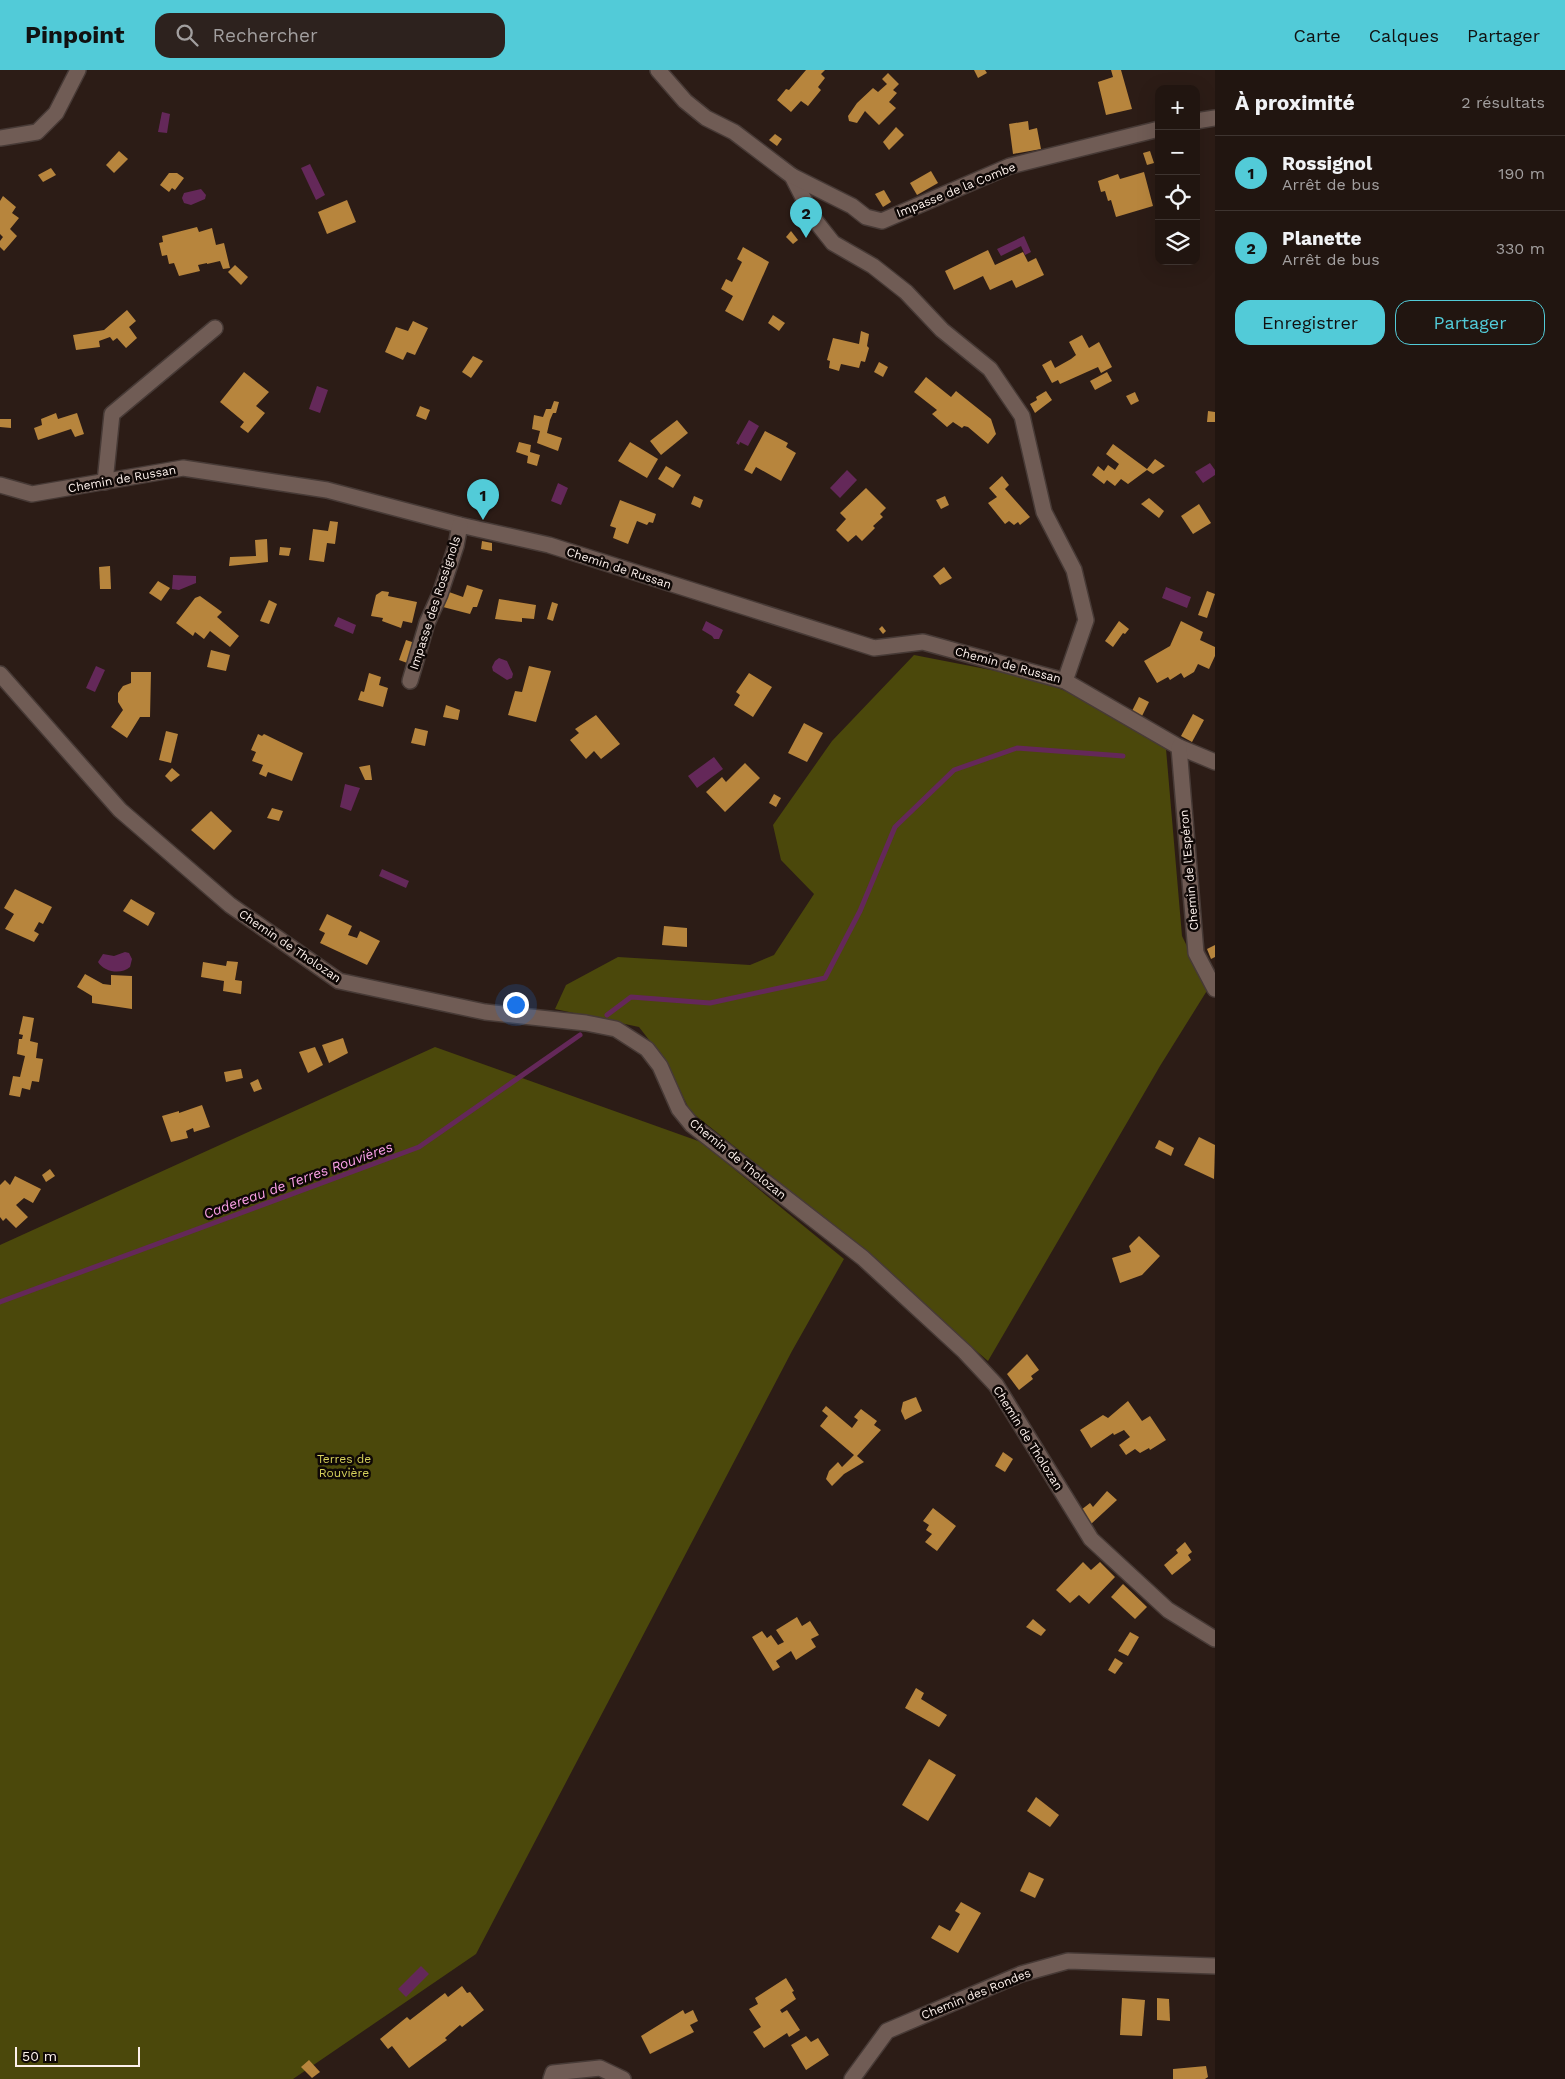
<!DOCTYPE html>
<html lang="fr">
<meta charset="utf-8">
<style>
body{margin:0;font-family:"Work Sans",sans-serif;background:#2d221e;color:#f1f3f6}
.controls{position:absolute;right:15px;top:15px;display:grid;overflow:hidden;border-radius:10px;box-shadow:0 5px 20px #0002}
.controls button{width:45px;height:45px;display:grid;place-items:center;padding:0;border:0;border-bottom:1px solid #3e3430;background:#211510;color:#f1f3f6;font:25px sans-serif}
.scale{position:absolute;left:15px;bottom:12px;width:125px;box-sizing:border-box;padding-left:5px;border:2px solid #fdf1ec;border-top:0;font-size:14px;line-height:18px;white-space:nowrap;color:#fdf1ec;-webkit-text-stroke:4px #0f0806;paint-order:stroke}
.you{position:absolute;left:515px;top:934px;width:18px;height:18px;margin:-12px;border:4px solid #fff;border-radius:50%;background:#1a73e8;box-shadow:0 0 0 8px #1a73e833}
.badge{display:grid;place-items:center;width:32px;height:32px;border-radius:50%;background:#52cbd8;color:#111;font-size:16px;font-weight:700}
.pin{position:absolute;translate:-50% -41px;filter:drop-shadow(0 1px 2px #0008)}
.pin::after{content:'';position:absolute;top:26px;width:18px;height:15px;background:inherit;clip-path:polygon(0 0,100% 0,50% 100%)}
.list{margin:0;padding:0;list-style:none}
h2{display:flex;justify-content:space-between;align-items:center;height:65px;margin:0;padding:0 20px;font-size:21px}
h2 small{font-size:16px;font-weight:400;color:#a29f9f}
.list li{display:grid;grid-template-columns:32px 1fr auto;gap:15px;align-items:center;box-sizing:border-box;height:75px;padding:0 20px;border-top:1px solid #3e3430}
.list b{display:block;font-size:19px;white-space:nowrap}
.list p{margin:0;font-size:16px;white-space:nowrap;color:#a29f9f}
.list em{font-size:16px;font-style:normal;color:#a29f9f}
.actions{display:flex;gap:10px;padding:15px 20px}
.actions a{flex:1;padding:11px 0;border:1px solid #52cbd8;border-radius:15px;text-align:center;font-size:18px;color:#52cbd8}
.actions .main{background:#52cbd8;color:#111}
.icon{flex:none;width:28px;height:28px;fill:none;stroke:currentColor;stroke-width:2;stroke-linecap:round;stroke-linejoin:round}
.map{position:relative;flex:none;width:1215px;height:2009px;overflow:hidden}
header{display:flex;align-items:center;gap:30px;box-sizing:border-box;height:70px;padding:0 25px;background:#52cbd8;color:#111}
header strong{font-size:24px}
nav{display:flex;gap:28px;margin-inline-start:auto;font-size:18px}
.search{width:350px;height:45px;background:#2d221e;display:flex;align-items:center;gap:12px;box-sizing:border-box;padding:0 18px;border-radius:15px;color:#a29f9f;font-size:19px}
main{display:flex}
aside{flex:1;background:#211510}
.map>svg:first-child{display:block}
</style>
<header>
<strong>Pinpoint</strong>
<div class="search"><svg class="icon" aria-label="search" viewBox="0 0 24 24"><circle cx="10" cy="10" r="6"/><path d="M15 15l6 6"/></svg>Rechercher</div>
<nav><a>Carte</a><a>Calques</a><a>Partager</a></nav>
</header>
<main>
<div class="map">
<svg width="1215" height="2009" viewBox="0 0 1215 2009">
<rect width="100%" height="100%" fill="#2c1c16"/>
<g fill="#4b480b">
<polygon points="914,585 1032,608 1068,622 1166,679 1182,866 1208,919 1160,996 988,1291 784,1116 690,1041 667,993 639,957 555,939 566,915 618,887 750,895 774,885 814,824 781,790 773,755 832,671"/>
<polygon points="435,977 701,1072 844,1189 792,1281 476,1884 293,2009 0,2009 0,1175"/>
</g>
<g fill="#642859">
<polygon points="162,42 170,44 167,63 158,62"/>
<polygon points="310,94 325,125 316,130 301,98"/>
<polygon points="201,119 206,125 205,129 191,135 184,133 182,128 184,123"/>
<polygon points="1024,166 1031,182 1025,185 1021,176 1001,186 997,179"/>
<polygon points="317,316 328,320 320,343 309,339"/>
<polygon points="749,350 759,356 748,376 740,372 739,375 736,373"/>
<polygon points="1210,393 1215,400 1215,405 1203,413 1195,402"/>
<polygon points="847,400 857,410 840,428 830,418"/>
<polygon points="558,413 568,418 561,435 551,431"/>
<polygon points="173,505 196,506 196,513 179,520 172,519"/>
<polygon points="1166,517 1191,527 1187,538 1162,528"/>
<polygon points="338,547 356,555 353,564 334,556"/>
<polygon points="706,551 723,560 719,569 714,569 712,566 702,560"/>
<polygon points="499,588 507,591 513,604 512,608 507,610 493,601 492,597 495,591"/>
<polygon points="96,596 105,600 95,622 86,618"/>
<polygon points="714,687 723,699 697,718 688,706"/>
<polygon points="345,714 360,718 351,741 340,737"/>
<polygon points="382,799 409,811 406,818 379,806"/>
<path d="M125,882L129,883L132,889L130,897C121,905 104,902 98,892L103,884L114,886Z"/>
<polygon points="421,1896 429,1904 406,1927 398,1919"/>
</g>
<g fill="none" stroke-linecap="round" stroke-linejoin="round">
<g stroke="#642859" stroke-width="5">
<polyline points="607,945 631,927 710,933 825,908 860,841 895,757 954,700 1017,678 1123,686"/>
<polyline points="0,1232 419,1077 580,965"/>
</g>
</g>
<g fill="#b7853d">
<polygon points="806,0 825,0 821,4 825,8 818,17 821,20 808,36 801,31 791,42 777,30 786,19 789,20"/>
<polygon points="974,0 985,0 987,3 978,8"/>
<polygon points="1111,0 1121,0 1132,39 1106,45 1098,12 1113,7"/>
<polygon points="888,3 899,14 893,20 897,23 889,32 896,38 879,55 865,41 857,53 849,51 848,46 857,33 873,18 878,22 887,14 882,9"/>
<polygon points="1028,51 1029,60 1037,58 1041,79 1013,84 1009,54"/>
<polygon points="896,57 904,65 889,80 883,72"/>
<polygon points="775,64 782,69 777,76 769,70"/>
<polygon points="119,81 128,89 114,103 106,95"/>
<polygon points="1150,81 1154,93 1147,95 1143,83"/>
<polygon points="51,98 56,105 43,112 38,105"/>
<polygon points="931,101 938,113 917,125 910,113"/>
<polygon points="1144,102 1153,136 1116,147 1111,130 1108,131 1105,121 1101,122 1098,111 1118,104 1120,109"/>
<polygon points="169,103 177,103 184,108 175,120 172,118 169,122 160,115"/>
<polygon points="884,120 891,132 883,137 875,124"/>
<polygon points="3,126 16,137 12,143 19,148 10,159 17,166 4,181 0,177 0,171 3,167 0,164 0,131"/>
<polygon points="347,130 356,152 327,164 318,142"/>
<polygon points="197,157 199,162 212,158 216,175 224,173 230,198 223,199 220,191 207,194 207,193 198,195 200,201 179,206 174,193 169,194 167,185 162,186 159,173 163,172 162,166"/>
<polygon points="791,161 798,170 793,174 786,167"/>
<polygon points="743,177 769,192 743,251 725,241 733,226 721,219 726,209 732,212 742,192 737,189"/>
<polygon points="988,180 995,195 1023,182 1028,192 1036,188 1044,205 1016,218 1012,210 990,220 983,206 954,220 945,201"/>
<polygon points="235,195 248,207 241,215 228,202"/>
<polygon points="127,240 136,251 129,257 137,268 126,278 117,268 113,271 110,267 99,271 100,277 76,280 73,265 104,260"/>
<polygon points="773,245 785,253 779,261 768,253"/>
<polygon points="413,251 428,258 415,285 407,282 403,290 385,282 396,257 408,261"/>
<polygon points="861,261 869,264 867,276 869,278 865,292 861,291 859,298 841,294 839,301 829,298 830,291 827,290 833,268 859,274"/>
<polygon points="1082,265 1089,278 1099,272 1112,297 1101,303 1098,297 1060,314 1058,310 1052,313 1042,295 1051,290 1055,298 1071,289 1076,285 1069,272"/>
<polygon points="473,286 483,291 471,308 462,302"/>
<polygon points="879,292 888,297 883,307 874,302"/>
<polygon points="244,302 269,322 256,336 265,343 248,363 240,357 244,352 220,332"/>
<polygon points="1107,302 1112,311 1095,320 1090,311"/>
<polygon points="926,307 951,327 956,321 991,349 996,364 988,374 968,357 964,356 962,358 953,352 947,357 932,344 937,340 914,322"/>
<polygon points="1046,321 1052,330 1035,343 1030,334 1037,330 1036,327"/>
<polygon points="1135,322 1139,331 1131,335 1126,326"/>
<polygon points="554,331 559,332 556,343 553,343 550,350 547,363 562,368 558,381 537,373 540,361 532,359 534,345 543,347 546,339 551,339"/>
<polygon points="420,336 430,340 426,350 416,346"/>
<polygon points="1208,341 1215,342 1215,352 1207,352"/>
<polygon points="56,343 58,349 77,343 84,364 75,367 71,359 38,370 34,358 42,355 41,349"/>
<polygon points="0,349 11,349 11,358 0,357"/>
<polygon points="677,350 688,363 661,385 650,371"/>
<polygon points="765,361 788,373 786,377 796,383 781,411 756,397 752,404 744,400"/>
<polygon points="519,372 531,375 530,382 540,385 537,396 527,393 528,386 516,382"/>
<polygon points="630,372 658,389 647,408 618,391"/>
<polygon points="1113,374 1147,399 1155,389 1165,396 1153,404 1147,400 1128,414 1121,409 1115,416 1107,410 1104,414 1092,405 1098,396 1104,401 1108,395 1115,400 1119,394 1106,384"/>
<polygon points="666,396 681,405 673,418 658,409"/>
<polygon points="1002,406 1009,415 1005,419 1030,447 1020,455 1018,452 1014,455 1009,451 1005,454 988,433 997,427 989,418"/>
<polygon points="866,418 886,438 880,444 883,447 873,456 875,458 862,471 856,465 848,472 836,460 846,449 840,443"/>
<polygon points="694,426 703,430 700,438 691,434"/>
<polygon points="945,426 949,435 941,439 936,430"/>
<polygon points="1149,428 1164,441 1159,448 1141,434"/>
<polygon points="620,430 656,444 653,453 649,452 647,455 637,451 628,474 613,468 616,458 610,456"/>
<polygon points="1199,434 1211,453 1193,464 1181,446"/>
<polygon points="330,451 338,452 335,474 327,473 324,492 309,490 313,459 328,461"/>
<polygon points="267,469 268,492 229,496 230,487 256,486 255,470"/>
<polygon points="482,471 492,473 492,481 481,479"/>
<polygon points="280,477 291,478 289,486 279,485"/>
<polygon points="110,496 111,519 100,519 99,497"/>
<polygon points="944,497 952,508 940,515 933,506"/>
<polygon points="158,511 170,518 161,531 149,523"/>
<polygon points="467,515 483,520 477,537 473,537 470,544 443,537 449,522 463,527"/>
<polygon points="382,521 389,522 388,526 417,532 412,553 403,551 401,558 382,551 383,548 371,546 376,525"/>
<polygon points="1207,521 1215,524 1207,548 1198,545"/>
<polygon points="200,526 222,542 217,547 239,566 230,577 210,561 204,569 195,562 193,566 176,553 195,528"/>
<polygon points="499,529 536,535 534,549 522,548 522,552 495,549"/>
<polygon points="269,530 277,534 269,554 260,551"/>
<polygon points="552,532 558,534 553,551 547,549"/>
<polygon points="1119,551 1129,559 1125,564 1123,563 1113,577 1105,571"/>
<polygon points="1181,551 1203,562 1200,570 1215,577 1215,586 1209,599 1198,594 1194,602 1184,608 1181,603 1170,610 1168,607 1157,613 1144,591 1170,576"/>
<polygon points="882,556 886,561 883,564 879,559"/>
<polygon points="406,570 418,574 410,594 399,590"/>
<polygon points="211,580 230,585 226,601 207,597"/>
<polygon points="529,596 551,601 536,652 508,645 515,621 522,622"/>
<polygon points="131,602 151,602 150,647 140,647 127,668 111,657 123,640 118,632 118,623 123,616 131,613"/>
<polygon points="369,603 381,607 379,615 388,618 383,637 358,630 361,621 364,622"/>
<polygon points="749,603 772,617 753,647 734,635 740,625 736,622"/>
<polygon points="1139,627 1149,632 1142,646 1132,641"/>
<polygon points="446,635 460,640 458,650 443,647"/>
<polygon points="1193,644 1204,650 1192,672 1181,666"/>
<polygon points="596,645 620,674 601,689 594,681 586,689 570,670 579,663 575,659"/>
<polygon points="804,653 823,663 807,692 788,683"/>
<polygon points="415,658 428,661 425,676 411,673"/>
<polygon points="166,661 178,664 171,693 159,690"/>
<polygon points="258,664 262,666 264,664 303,683 292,711 268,702 266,707 259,704 263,695 252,691 256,682 251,680"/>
<polygon points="745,693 760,708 725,742 706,722 722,707 726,712"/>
<polygon points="370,695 372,710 365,710 359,697"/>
<polygon points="172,698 180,705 171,712 165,706"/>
<polygon points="774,724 781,728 776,737 769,733"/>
<polygon points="272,738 283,741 279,751 267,748"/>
<polygon points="211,741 232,761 214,780 191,760"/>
<polygon points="15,819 52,837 43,854 39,852 34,861 39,864 34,872 5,859 14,844 4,838"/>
<polygon points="131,829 155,843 148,856 123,841"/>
<polygon points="327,844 352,856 348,865 357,868 360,861 380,871 367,895 320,873 325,863 319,860"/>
<polygon points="664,856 687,858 687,877 662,875"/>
<polygon points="1215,875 1215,887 1211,889 1207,879"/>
<polygon points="227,891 238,892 235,910 242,911 241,924 223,921 224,911 201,907 203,892 226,896"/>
<polygon points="85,904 103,914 111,915 111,905 132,906 132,939 92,933 92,926 77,917"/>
<polygon points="23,946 34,948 30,971 38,973 36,988 43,989 39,1012 32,1011 30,1020 22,1018 20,1027 9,1025 13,1006 20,1007 25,986 17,984 19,969 22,969 23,965 19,964"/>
<polygon points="343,968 348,983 329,993 322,975"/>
<polygon points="315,977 323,995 308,1003 299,982"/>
<polygon points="241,999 243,1008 226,1012 224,1002"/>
<polygon points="258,1009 262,1019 254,1022 250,1013"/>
<polygon points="202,1035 210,1057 194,1062 193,1058 186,1061 188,1068 171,1072 162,1046 179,1041 179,1043"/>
<polygon points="1199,1067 1215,1075 1214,1109 1184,1095"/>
<polygon points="1159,1070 1174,1078 1171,1086 1155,1078"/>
<polygon points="50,1099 55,1106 46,1112 42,1105"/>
<polygon points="15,1106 41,1119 33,1133 24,1128 16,1135 28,1147 16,1158 6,1148 3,1151 0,1147 0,1115 5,1110 10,1115"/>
<polygon points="1139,1166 1160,1186 1142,1205 1120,1213 1112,1188 1131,1182 1129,1176"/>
<polygon points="1027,1284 1039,1300 1031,1306 1033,1309 1019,1320 1007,1304"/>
<polygon points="916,1327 922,1341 905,1350 901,1341 903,1332"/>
<polygon points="1128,1331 1142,1351 1150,1346 1166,1370 1150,1380 1149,1378 1140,1383 1135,1379 1126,1385 1119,1375 1130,1367 1124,1360 1114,1365 1113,1363 1091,1378 1080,1360 1103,1345 1108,1348"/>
<polygon points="826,1336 852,1358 858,1350 854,1347 861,1339 877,1351 874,1355 881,1360 857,1386 864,1392 844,1404 832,1416 826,1409 829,1401 838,1392 842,1397 854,1385 820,1356 828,1346 822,1341"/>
<polygon points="1003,1382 1013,1389 1005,1402 995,1396"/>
<polygon points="1107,1421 1117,1430 1091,1454 1081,1440 1090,1433 1093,1437"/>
<polygon points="933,1438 956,1456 937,1481 925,1472 932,1464 926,1460 929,1455 923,1451"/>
<polygon points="1185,1472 1192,1482 1188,1485 1191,1490 1172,1505 1164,1495 1178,1483 1176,1480"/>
<polygon points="1083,1492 1091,1500 1100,1492 1115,1507 1089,1534 1079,1525 1070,1533 1056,1520"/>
<polygon points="1123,1514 1147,1537 1135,1549 1111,1527"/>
<polygon points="797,1547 802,1556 810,1551 819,1565 811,1569 816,1577 796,1590 791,1581 776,1591 780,1597 773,1601 752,1567 762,1561 767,1568 771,1565 778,1575 784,1572 776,1560"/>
<polygon points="1033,1549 1046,1560 1041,1566 1026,1557"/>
<polygon points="1130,1562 1139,1567 1128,1586 1118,1581"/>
<polygon points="1115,1588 1123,1593 1115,1604 1108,1600"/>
<polygon points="916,1618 924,1623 921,1629 947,1645 939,1657 905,1638"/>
<polygon points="929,1689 956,1705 928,1751 902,1735"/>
<polygon points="1036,1727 1059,1745 1050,1757 1027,1741"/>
<polygon points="1029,1802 1044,1809 1035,1828 1020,1821"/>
<polygon points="961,1832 981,1843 958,1883 931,1868 939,1855 950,1861 960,1844 955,1841"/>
<polygon points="786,1908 794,1921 792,1922 796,1929 780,1940 782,1943 787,1940 800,1960 789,1967 787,1963 764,1978 753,1962 761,1957 749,1939 758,1934 755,1928"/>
<polygon points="462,1916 467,1923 470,1922 484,1940 462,1957 460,1955 445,1968 447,1970 409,1998 392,1976 388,1979 380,1969 407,1947 410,1950 445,1923 448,1927"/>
<polygon points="1122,1928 1145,1930 1142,1966 1120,1965"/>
<polygon points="1157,1928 1169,1929 1170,1951 1157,1950"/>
<polygon points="683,1940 685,1944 693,1940 698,1951 690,1955 694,1962 650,1984 641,1966"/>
<polygon points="806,1966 811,1972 818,1968 829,1985 806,2000 791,1975"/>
<polygon points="309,1990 320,2002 312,2008 301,1997"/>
<polygon points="1206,1996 1208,2007 1205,2009 1173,2009 1173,1999"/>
</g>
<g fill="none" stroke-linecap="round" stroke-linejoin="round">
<defs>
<g id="minor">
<polyline points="658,0 685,31 706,48 734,62 792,106 814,149 833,173 873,196 906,222 942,260 990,299 1022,346 1044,442 1074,500 1086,550 1065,611"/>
<polyline points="1196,51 1215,48"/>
<polyline points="0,68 37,62 56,43 78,0"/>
<polyline points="792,106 852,136 866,147 882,151 1010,96 1159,59"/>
<polyline points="105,412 112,344 215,258"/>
<polyline points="0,415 32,424 183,398 327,420 460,455 549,475 874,578 923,572 1065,611 1179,677 1215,692"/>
<polyline points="0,604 120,740 230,835 339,911 485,942 586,953 616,959 647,979 660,996 679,1039 692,1055 863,1188 965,1282 996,1315 1091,1469 1168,1540 1215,1569"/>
<polyline points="410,611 427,553 440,524 456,476 460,455"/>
<polyline points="1179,677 1196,883 1215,919"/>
<polyline points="551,2009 553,2003 600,1998 623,2009"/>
<polyline points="852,2009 887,1961 1021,1904 1068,1891 1215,1896"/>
</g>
</defs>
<use href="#minor" stroke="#473a36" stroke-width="18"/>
<use href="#minor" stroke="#705c55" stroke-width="15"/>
</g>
<g text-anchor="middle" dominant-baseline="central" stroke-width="5" stroke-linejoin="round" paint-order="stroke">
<g font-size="12" fill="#fdf1ec" stroke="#0f0806">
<text transform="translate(956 120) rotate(-22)">Impasse de la Combe</text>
<text transform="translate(122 409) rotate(-10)">Chemin de Russan</text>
<text transform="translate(619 498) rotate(18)">Chemin de Russan</text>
<text transform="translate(435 533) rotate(-72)">Impasse des Rossignols</text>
<text transform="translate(1008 595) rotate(15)">Chemin de Russan</text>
<text transform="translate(1189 800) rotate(-95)">Chemin de l'Espéron</text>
<text transform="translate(290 876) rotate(34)">Chemin de Tholozan</text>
<text transform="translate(738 1089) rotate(39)">Chemin de Tholozan</text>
<text transform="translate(1028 1368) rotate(58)">Chemin de Tholozan</text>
<text transform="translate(976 1924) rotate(-22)">Chemin des Rondes</text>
</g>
<g font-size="12" fill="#d7d25d" stroke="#0f0806">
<text x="344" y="1389">Terres de<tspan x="344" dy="14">Rouvière</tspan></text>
</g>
<g font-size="14" font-style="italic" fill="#faa0e6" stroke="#0f0806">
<text transform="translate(298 1110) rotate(-20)">Cadereau de Terres Rouvières</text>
</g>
</g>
</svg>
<div class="controls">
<button>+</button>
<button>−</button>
<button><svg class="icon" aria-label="locate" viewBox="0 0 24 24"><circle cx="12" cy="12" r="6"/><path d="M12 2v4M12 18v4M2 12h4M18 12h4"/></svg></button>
<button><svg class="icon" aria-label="layers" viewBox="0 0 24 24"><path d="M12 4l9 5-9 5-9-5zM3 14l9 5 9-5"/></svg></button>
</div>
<div class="scale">50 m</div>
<div class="you"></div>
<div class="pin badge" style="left:483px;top:450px">1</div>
<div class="pin badge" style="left:806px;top:168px">2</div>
</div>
<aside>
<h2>À proximité<small>2 résultats</small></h2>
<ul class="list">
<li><span class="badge">1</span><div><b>Rossignol</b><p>Arrêt de bus</p></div><em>190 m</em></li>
<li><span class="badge">2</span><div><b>Planette</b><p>Arrêt de bus</p></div><em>330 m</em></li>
</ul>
<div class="actions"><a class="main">Enregistrer</a><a>Partager</a></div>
</aside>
</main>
